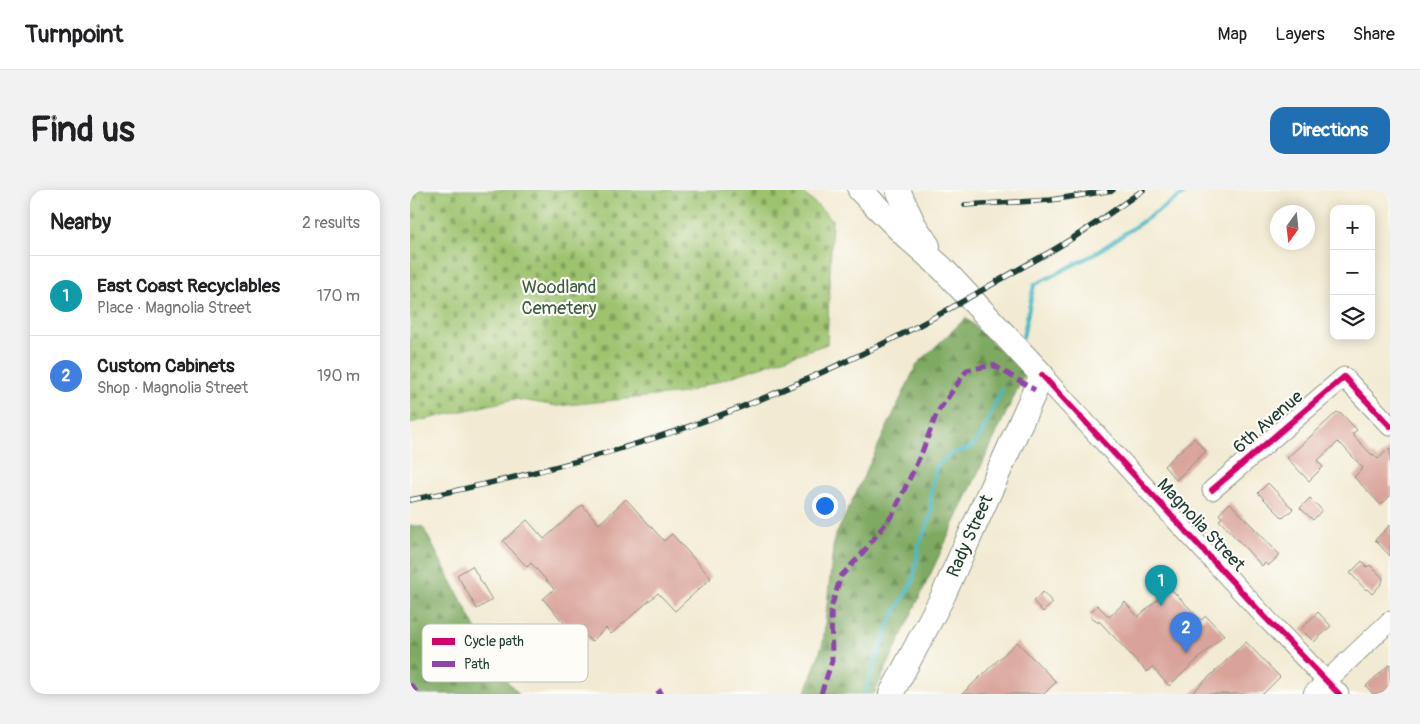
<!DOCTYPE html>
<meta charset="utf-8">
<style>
body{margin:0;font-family:Pangolin,sans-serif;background:#f2f2f2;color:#202124}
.controls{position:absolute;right:15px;top:15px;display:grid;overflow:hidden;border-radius:10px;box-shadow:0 2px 12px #0003}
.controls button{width:45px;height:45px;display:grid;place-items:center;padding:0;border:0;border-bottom:1px solid #e0e0e0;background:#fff;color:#202124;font:25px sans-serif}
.compass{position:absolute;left:860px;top:15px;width:45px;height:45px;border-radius:50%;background:#fff;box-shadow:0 2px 12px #0003;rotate:195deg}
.you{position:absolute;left:414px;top:315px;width:18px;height:18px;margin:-12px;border:4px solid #fff;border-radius:50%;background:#1a73e8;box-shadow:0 0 0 8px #1a73e833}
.badge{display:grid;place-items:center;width:32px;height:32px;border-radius:50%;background:#1f6fb2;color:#fff;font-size:16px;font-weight:700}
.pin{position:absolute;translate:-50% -41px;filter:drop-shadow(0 1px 2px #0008)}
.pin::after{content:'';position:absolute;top:26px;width:18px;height:15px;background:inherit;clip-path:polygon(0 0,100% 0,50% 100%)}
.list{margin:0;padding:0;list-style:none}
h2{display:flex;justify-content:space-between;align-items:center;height:65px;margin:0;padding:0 20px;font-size:21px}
h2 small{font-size:16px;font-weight:400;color:#757577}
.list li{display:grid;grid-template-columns:32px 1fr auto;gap:15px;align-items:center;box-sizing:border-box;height:80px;padding:0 20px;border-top:1px solid #e0e0e0}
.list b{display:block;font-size:19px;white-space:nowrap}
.list p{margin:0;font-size:16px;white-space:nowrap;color:#757577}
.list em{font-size:16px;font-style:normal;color:#757577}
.icon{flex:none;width:28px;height:28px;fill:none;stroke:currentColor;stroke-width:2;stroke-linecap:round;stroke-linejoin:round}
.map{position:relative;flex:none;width:980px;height:504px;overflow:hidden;border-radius:15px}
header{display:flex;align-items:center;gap:30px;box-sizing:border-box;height:70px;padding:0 25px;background:#fff;border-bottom:1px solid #e0e0e0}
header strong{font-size:24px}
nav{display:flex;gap:28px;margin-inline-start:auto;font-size:18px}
.intro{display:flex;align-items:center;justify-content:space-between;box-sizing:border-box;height:120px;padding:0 30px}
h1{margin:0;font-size:35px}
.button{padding:12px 22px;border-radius:15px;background:#1f6fb2;color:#fff;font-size:18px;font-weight:700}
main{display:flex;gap:30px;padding:0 30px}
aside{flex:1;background:#fff;border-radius:15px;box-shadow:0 2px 12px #0003}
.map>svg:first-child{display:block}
</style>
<header>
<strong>Turnpoint</strong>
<nav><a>Map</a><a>Layers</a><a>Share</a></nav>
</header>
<div class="intro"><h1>Find us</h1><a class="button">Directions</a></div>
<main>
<aside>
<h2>Nearby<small>2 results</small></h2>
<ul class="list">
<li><span class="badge" style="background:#0f9aa8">1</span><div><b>East Coast Recyclables</b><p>Place · Magnolia Street</p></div><em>170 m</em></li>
<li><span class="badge" style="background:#3f7fe0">2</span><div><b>Custom Cabinets</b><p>Shop · Magnolia Street</p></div><em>190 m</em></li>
</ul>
</aside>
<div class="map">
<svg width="980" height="504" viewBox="0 0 980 504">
<defs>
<pattern id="forest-firs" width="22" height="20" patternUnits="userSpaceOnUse" patternTransform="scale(1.25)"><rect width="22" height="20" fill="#7ea961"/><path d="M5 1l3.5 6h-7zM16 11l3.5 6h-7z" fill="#678b51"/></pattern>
<pattern id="cemetery-stones" width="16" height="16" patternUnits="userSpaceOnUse" patternTransform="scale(1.25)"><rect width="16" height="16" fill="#9dc36e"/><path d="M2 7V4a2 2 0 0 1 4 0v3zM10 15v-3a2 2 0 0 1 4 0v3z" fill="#7fa05b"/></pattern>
</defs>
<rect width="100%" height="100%" fill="#fdfcf7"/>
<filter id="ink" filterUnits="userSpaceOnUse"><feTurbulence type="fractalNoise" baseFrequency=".02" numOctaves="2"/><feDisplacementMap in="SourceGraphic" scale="10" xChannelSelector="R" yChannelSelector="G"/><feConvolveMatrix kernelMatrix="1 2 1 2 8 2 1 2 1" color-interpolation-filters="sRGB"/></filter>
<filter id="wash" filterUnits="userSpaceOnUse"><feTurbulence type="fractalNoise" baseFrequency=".0096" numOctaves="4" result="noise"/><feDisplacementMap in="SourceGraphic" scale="20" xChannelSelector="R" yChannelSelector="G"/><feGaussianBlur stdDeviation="1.12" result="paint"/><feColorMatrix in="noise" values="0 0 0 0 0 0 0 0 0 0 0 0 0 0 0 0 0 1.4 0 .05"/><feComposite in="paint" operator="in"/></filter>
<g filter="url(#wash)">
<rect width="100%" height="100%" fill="#f2ead2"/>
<g fill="url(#forest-firs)" stroke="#4e734a">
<polygon points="556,128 615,183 464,504 395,504 413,453 424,349 507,174"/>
<polygon points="0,335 13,337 89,482 109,504 0,504"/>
</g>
<polygon fill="url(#cemetery-stones)" stroke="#5e8051" points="0,0 390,0 422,29 417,154 274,203 147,216 105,209 0,233"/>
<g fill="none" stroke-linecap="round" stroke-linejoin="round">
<g stroke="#48b7c2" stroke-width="4">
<polyline points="613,147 624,95 683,65 779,0"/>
<polyline points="455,504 465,473 482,427 503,391 509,355 521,325 521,302 526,277 540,264 561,258 572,243 592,199"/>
</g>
</g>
<g id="blocks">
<g fill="#d9a399">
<polygon points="927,222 930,224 931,223 947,240 942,244 962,265 963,264 968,269 980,258 980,306 971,315 944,287 953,278 931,254 931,255 928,252 907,271 913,277 899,291 877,268"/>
<polygon points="784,248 796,261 766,290 754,276"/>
<polygon points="858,293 883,319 873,328 848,303"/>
<polygon points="900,308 912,320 903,330 890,318"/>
<polygon points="216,309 254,351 262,344 301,388 265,421 248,403 201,444 196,438 181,452 167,436 161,441 133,409 144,399 121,373 117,377 93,351 117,330 134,349 172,315 189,334"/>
<polygon points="820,313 870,365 858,376 855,373 852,376 809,330 812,328 809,324"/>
<polygon points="980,335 980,366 965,350"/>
<polygon points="952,371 957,377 960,375 973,388 972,393 962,404 957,399 956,400 940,383"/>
<polygon points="62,376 82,410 67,419 47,385"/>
<polygon points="760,398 791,430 796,426 814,445 759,496 742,477 737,482 689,431 688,433 679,424 687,415 699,427 715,412 728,427"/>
<polygon points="633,402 643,413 633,422 623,411"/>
<polygon points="908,422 921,436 904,452 891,439"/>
<polygon points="607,452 646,492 634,504 552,504"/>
<polygon points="836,452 870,487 853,504 781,504"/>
<polygon points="980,474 980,496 971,504 963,504 956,496"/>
</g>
</g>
</g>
<g filter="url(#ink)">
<use href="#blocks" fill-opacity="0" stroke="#889483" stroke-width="1"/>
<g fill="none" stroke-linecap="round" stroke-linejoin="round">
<defs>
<g id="minor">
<polyline points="632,185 853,425 929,504"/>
<polyline points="802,300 934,187 980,236"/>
<polyline points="903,504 980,431"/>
</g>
<g id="major">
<polyline points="450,0 497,47 532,78 632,185 532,408 481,504"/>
<polyline points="488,0 504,35 518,56"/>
</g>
</defs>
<use href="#minor" stroke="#889483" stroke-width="21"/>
<use href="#major" stroke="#889483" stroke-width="26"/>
<use href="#minor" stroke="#fff" stroke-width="19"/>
<use href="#major" stroke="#fff" stroke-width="24"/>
<defs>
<g id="rail">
<polyline points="555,15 641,10 703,0"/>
<path d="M0,310C121,286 242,255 356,207C405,186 454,164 502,139C539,120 575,98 611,78C625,70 639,63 653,54C681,38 707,18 733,0"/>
</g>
</defs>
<use href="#rail" stroke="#1f3d34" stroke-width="5.5"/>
<use href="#rail" stroke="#fdfcf7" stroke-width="4" stroke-dasharray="11" stroke-linecap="butt"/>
<g stroke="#8e44ad" stroke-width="5" stroke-dasharray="10 5" stroke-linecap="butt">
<polyline points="0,494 8,504"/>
<polyline points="247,504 252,500"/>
<polyline points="411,504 422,471 421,418 431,386 451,365 483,324 512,262 527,223 557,180 583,175 625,200"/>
</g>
<defs>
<g id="cycleway">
<polyline points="632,185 853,425 929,504"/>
<polyline points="802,300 934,187 980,236"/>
</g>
</defs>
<use href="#cycleway" stroke="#fdfcf7" stroke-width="9"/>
<use href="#cycleway" stroke="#d6006c" stroke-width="6"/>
</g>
</g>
<g text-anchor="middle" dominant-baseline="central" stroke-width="4.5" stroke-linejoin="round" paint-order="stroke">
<g font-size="18" fill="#3e5e42" stroke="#fdfcf7">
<text x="149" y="97">Woodland<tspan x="149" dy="21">Cemetery</tspan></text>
</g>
<g font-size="18" fill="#1f3d34" stroke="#fdfcf7">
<text transform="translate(858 232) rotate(-41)">6th Avenue</text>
<text transform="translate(791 335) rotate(47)">Magnolia Street</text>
<text transform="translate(560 346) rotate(-66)">Rady Street</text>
</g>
</g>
<rect x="12" y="434" width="166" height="58" rx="8" fill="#fdfcf7" stroke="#bac3bc" stroke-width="1"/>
<rect x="22" y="448" width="23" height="7" fill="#d6006c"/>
<rect x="22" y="471" width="23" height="6" fill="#8e44ad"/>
<g font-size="14" fill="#1f3d34">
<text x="54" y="456">Cycle path</text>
<text x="54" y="479">Path</text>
</g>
</svg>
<div class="controls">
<button>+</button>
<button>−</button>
<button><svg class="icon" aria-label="layers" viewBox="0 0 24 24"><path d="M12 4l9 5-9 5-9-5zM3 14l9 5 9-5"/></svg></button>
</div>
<svg class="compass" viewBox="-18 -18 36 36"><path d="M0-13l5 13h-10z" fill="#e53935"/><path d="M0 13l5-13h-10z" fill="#757577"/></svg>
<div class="you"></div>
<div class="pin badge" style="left:751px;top:416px;background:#0f9aa8">1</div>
<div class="pin badge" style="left:776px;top:463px;background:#3f7fe0">2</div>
</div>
</main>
